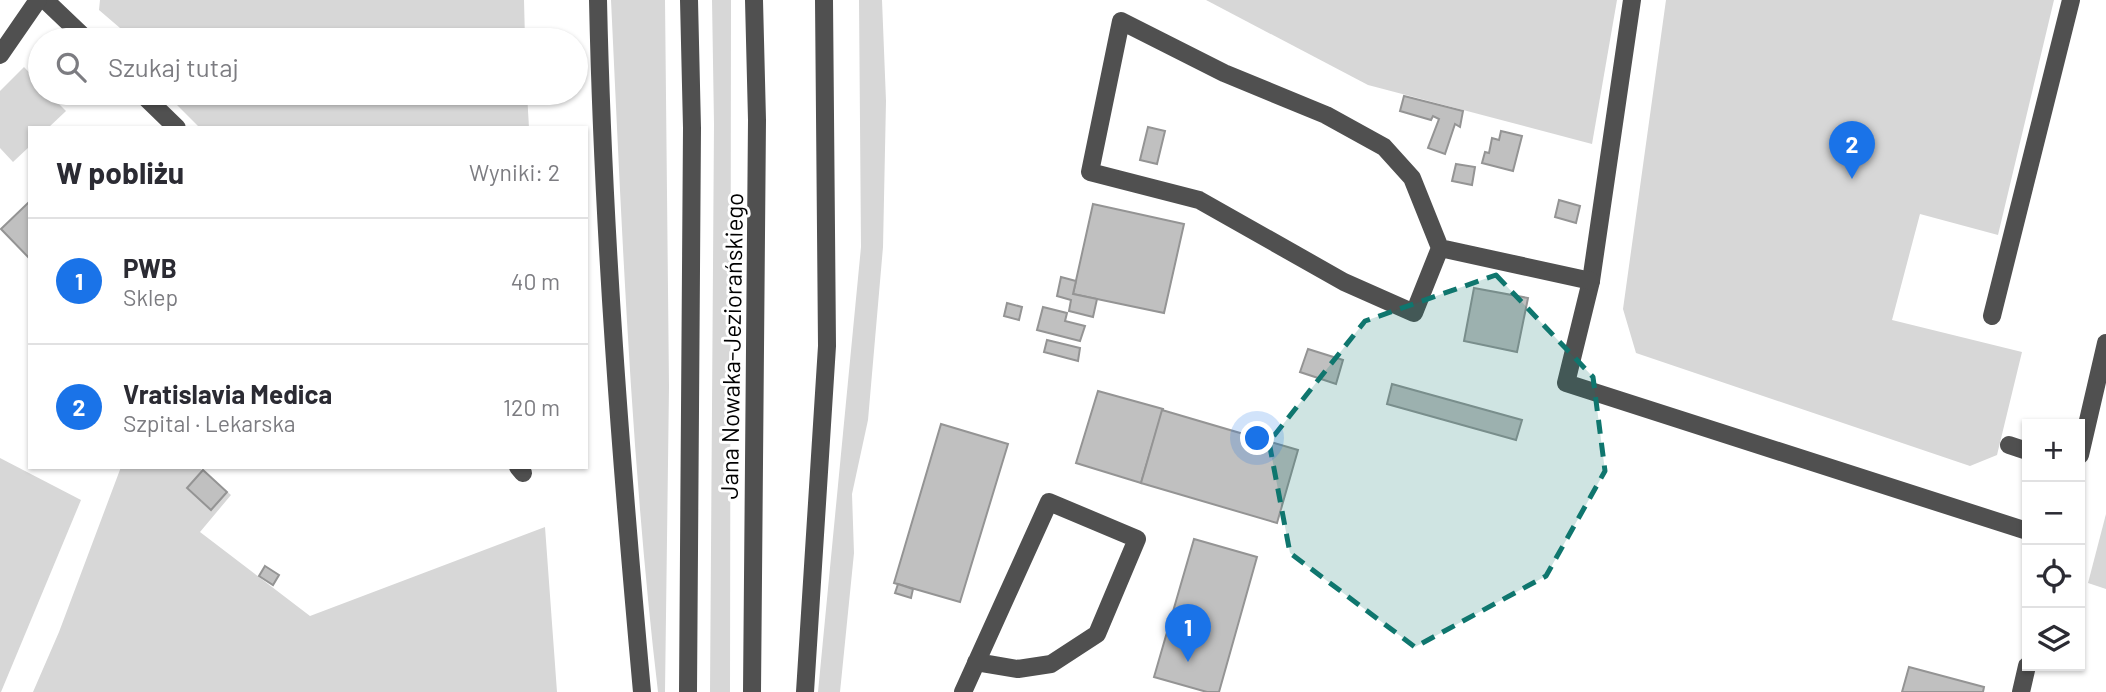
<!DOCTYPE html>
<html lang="pl">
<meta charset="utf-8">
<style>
body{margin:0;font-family:Barlow,sans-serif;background:#f2f2f3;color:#2b2b33}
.controls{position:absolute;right:21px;bottom:21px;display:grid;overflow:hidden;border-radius:0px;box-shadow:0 2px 5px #0004}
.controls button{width:63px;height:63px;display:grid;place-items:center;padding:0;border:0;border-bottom:2px solid #e1e1e2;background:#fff;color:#2b2b33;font:35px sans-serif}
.you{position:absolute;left:1258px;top:439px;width:24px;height:24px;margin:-18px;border:5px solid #fff;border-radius:50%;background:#1a73e8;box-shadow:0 0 0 10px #1a73e833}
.badge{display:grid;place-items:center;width:46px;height:46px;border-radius:50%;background:#1a73e8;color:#fff;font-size:23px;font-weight:700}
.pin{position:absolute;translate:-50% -58px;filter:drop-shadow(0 2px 4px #0008)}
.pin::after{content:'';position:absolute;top:37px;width:24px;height:21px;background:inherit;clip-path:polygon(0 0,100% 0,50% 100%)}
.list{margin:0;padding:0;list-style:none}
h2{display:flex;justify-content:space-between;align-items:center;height:91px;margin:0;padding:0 28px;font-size:30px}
h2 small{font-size:23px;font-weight:400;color:#7c7c81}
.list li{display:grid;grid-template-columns:46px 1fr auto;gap:21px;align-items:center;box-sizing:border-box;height:126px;padding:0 28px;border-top:2px solid #e1e1e2}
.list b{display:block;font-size:26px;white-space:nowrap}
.list p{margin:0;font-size:23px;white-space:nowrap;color:#7c7c81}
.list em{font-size:23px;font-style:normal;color:#7c7c81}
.icon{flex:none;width:38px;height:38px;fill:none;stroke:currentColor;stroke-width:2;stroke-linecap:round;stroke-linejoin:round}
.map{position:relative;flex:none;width:2106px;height:692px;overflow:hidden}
.search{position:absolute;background:#fff;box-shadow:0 2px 5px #0004;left:28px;top:28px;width:560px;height:77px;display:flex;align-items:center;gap:18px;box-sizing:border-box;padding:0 24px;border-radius:38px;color:#7c7c81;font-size:26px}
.panel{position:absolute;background:#fff;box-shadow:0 2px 5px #0004;left:28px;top:126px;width:560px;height:343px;border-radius:0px}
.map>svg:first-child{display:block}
</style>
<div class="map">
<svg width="2106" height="692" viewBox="0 0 2106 692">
<rect width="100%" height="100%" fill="#fff"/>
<g fill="#d7d7d7">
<polygon points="100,0 524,0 525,40 112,40 120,28 99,10"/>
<path d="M611,0H665L669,387L665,692H658C631,462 622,231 611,0Z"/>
<polygon points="712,0 731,0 730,692 710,692 714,124"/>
<polygon points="859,0 882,0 886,101 883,247 868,420 852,494 854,553 840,692 818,692 861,247"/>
<polygon points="1206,0 1617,0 1592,144 1368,85"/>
<polygon points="1666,0 2054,0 1998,235 1920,214 1892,320 2022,352 1997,455 1970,466 1636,353 1623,309"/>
<polygon points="24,67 40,84 40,93 48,93 66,111 48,128 30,128 30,146 13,162 0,148 0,91"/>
<polygon points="165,93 527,93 529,128 200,128"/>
<polygon points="0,458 81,500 1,692 0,692"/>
<polygon points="121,467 198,467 231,495 200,532 310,616 545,527 557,692 33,692 59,632"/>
<polygon points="2106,514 2106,589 2088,583"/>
</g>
<g fill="#c0c0c0" stroke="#949494" stroke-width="2">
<polygon points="1404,96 1463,111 1460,127 1455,124 1445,154 1428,148 1439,119 1433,116 1431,120 1400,111"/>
<polygon points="1148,127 1165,131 1157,164 1140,160"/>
<polygon points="1501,131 1522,136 1513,171 1482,163 1485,152 1489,153 1492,138 1499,140"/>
<polygon points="1456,164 1475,167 1472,185 1452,181"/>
<polygon points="1559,200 1580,206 1576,223 1555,217"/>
<polygon points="30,201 30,259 1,229"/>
<polygon points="1093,204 1184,224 1164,313 1073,294"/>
<polygon points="1061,277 1076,281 1073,294 1097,299 1093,317 1069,311 1071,300 1057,296"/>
<polygon points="1474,288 1528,298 1517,352 1464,341"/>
<polygon points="1007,303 1022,307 1019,320 1004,316"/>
<polygon points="1043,307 1067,313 1065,321 1085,326 1080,341 1037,330"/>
<polygon points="1047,340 1080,348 1078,361 1044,352"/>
<polygon points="1308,349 1343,360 1336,384 1300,372"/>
<polygon points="1392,384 1522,420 1516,440 1387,404"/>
<polygon points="1098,391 1163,409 1141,483 1076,463"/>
<polygon points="1162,410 1298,450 1277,523 1141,483"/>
<polygon points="941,424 1008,444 960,602 894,583"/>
<polygon points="203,470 227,492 211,510 187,488"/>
<polygon points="1194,539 1257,557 1219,692 1207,692 1154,677"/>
<polygon points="265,566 279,575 273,585 259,576"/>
<polygon points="898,584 913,589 911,598 895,593"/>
<polygon points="1909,667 1984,687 1983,692 1902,692"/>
</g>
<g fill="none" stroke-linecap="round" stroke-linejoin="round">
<g stroke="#505050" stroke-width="18">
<polyline points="45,0 87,40"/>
<path d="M598,0C603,232 621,461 642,692"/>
<polyline points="1632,0 1591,281 1566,383 2027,531"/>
<polyline points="0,55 38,0"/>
<polyline points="141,93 177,128"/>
<polyline points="1440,248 1414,313 1344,282 1199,200 1090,172 1121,21 1224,73 1326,115 1384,147 1412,178 1440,248 1591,281"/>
<polyline points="1992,316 2071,0"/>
<polyline points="2009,445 2027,451"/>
<polyline points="2080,455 2106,343"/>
<polyline points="518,467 523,473"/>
<polyline points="688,692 692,128 689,0"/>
<polyline points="752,692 757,120 754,0"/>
<polyline points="805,692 827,346 824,0"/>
<polyline points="963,692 1049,502 1137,539 1097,634 1051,664 1018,669 976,662"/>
<polyline points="2021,692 2027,666"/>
</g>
</g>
<path fill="#0f766e" fill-opacity="0.2" stroke="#0f766e" stroke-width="5" stroke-dasharray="14 9" stroke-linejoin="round" d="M1496,275L1593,377L1605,471L1546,576L1415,647L1290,553L1269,442L1365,321Z"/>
<g text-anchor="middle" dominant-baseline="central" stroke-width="6" stroke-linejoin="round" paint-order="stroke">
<g font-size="24" fill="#000" stroke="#fff">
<text transform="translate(731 346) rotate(-89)">Jana Nowaka-Jeziorańskiego</text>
</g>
</g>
</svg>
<div class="controls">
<button>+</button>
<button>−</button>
<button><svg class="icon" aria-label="locate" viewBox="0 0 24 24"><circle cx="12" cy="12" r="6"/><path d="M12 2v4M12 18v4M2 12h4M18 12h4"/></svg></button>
<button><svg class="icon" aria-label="layers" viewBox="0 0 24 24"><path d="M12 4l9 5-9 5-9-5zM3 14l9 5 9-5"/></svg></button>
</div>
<div class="you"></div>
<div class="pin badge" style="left:1188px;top:662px">1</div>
<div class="pin badge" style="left:1852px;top:179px">2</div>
<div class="search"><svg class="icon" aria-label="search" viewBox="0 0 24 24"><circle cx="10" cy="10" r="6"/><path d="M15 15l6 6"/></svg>Szukaj tutaj</div>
<section class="panel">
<h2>W pobliżu<small>Wyniki: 2</small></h2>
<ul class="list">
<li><span class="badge">1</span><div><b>PWB</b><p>Sklep</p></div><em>40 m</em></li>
<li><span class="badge">2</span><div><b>Vratislavia Medica</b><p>Szpital · Lekarska</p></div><em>120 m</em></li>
</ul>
</section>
</div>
